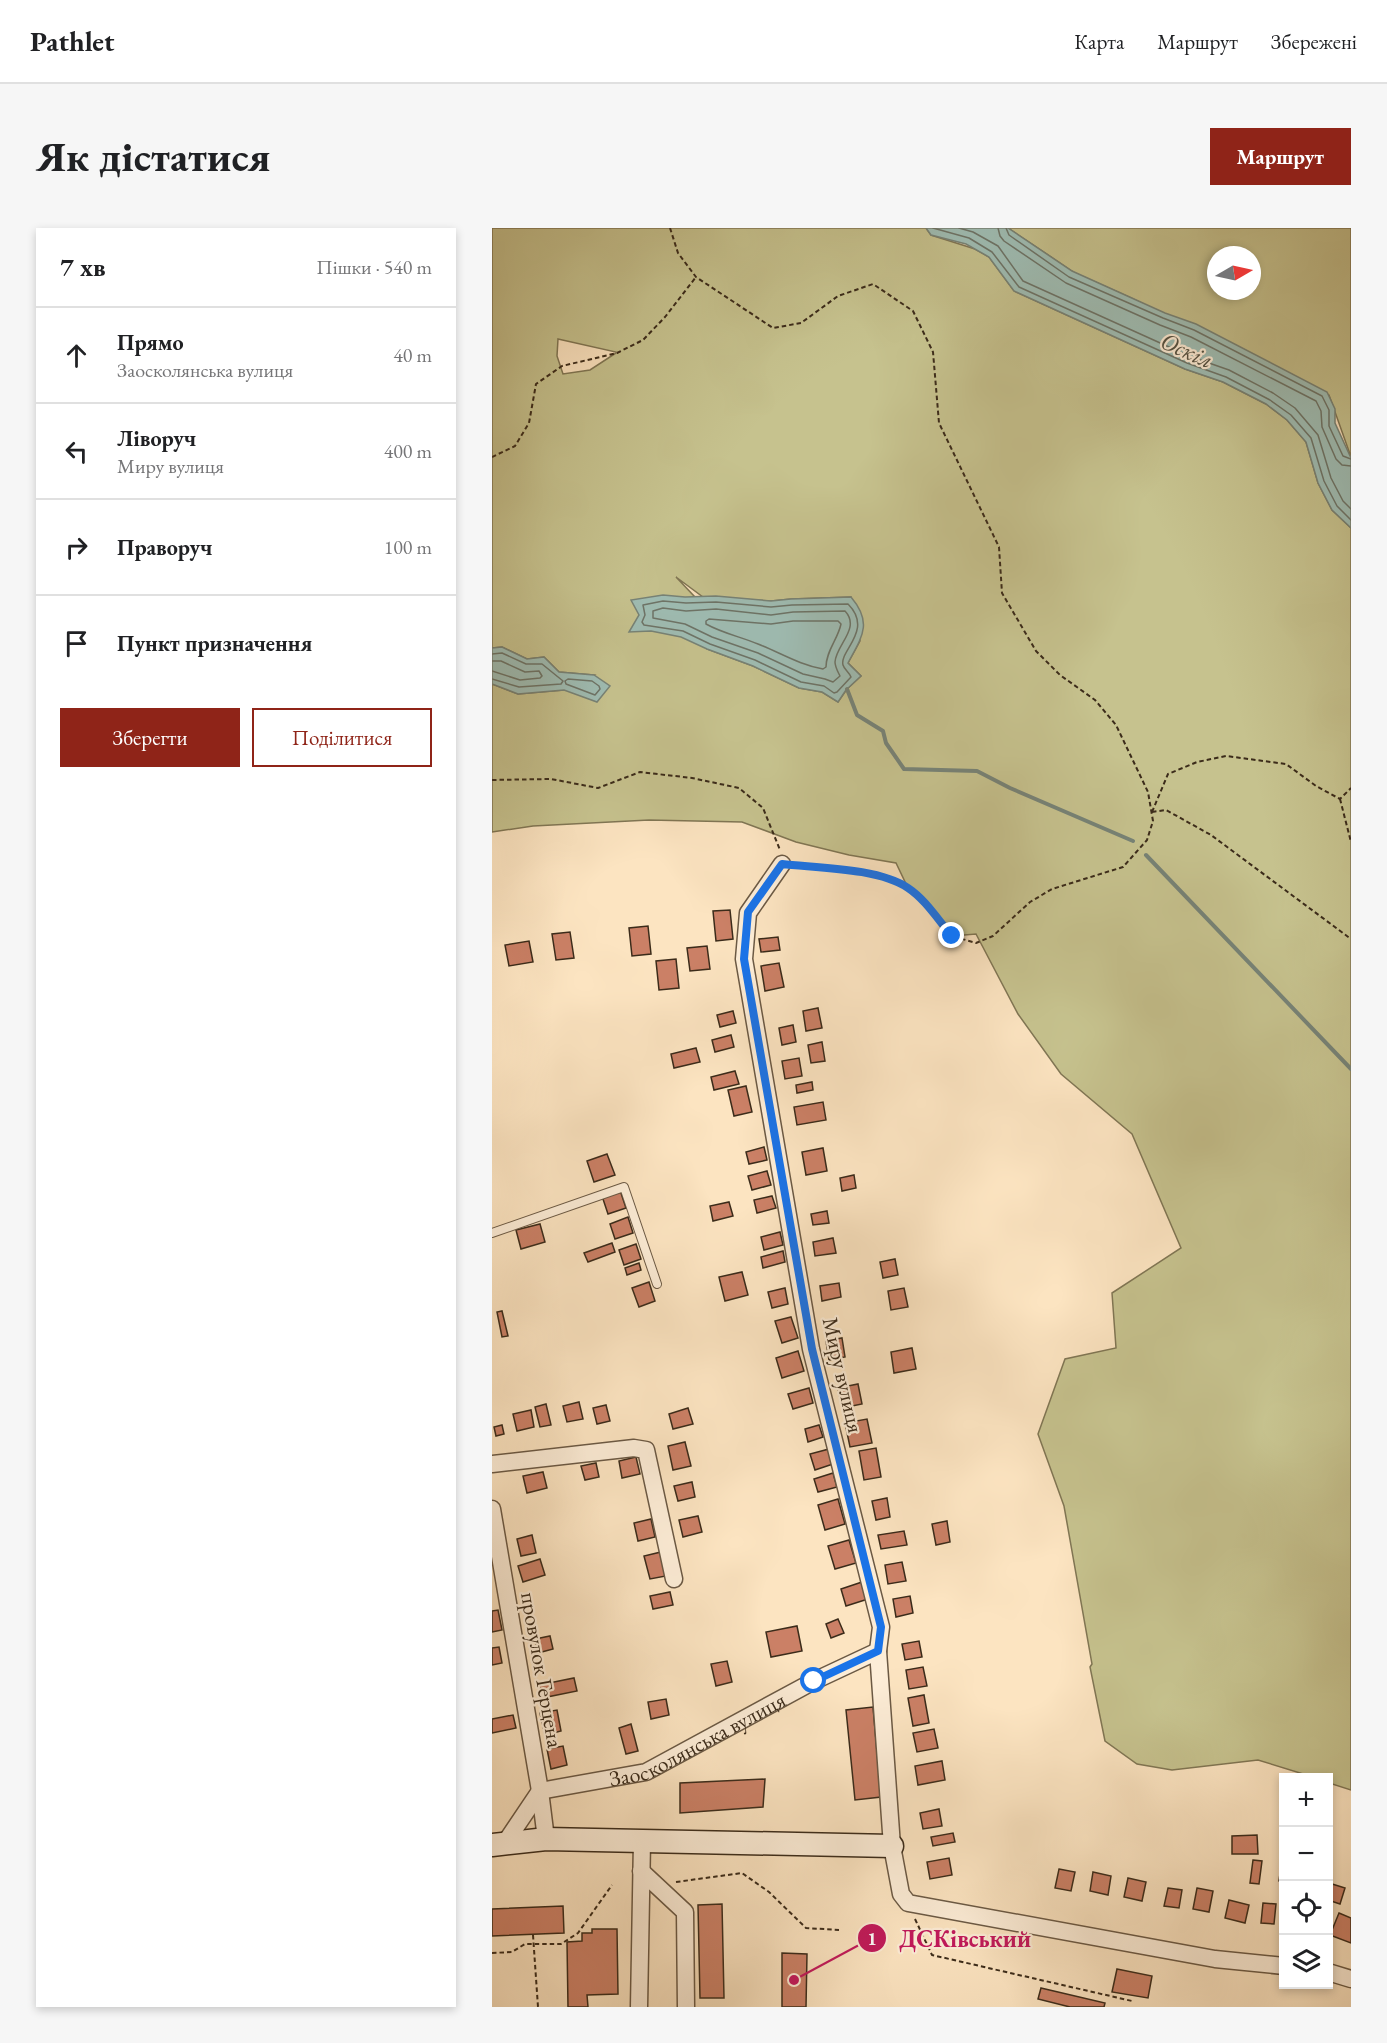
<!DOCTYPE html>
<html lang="uk">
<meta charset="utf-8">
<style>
body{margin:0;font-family:"EB Garamond",serif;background:#f6f6f6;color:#202124}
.controls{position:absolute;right:18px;bottom:18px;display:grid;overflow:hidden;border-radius:0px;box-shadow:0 3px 9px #0003}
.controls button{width:54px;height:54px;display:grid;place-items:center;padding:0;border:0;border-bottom:2px solid #e0e0e0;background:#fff;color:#202124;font:30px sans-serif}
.compass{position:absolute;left:715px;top:18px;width:54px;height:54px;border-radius:50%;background:#fff;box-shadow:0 3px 9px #0003;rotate:81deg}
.stop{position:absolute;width:18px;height:18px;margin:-14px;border:4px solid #1a73e8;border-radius:50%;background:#fff}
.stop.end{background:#1a73e8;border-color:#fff;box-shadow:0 2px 6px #0008}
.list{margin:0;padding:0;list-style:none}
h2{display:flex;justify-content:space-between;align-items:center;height:78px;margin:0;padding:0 24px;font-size:26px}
h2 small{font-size:20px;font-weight:400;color:#757577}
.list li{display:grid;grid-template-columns:39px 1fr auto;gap:18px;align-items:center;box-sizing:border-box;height:96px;padding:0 24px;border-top:2px solid #e0e0e0}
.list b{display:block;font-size:22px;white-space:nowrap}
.list p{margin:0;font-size:20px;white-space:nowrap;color:#757577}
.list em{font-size:20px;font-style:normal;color:#757577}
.actions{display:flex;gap:12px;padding:18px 24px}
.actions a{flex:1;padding:14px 0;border:2px solid #8f2418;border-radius:0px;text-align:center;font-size:21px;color:#8f2418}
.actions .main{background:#8f2418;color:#fff}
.icon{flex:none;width:33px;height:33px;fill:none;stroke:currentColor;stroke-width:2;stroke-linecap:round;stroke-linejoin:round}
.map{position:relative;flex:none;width:859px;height:1779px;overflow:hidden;border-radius:0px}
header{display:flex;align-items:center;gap:36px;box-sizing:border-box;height:84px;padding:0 30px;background:#fff;border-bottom:2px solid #e0e0e0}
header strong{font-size:28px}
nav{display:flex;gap:33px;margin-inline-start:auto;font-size:21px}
.intro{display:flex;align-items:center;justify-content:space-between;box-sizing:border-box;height:144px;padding:0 36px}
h1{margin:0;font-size:42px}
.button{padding:15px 27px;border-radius:0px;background:#8f2418;color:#fff;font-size:21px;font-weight:700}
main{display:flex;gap:36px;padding:0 36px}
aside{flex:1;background:#fff;border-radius:0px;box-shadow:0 3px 9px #0003}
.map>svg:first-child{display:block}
</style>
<header>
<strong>Pathlet</strong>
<nav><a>Карта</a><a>Маршрут</a><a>Збережені</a></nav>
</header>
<div class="intro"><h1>Як дістатися</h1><a class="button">Маршрут</a></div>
<main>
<aside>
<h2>7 хв<small>Пішки · 540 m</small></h2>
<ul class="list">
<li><svg class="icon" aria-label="ahead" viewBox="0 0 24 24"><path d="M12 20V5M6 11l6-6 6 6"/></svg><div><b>Прямо</b><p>Заосколянська вулиця</p></div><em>40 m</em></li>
<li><svg class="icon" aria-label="left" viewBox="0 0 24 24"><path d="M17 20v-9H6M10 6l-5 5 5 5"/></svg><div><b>Ліворуч</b><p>Миру вулиця</p></div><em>400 m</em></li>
<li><svg class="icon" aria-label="right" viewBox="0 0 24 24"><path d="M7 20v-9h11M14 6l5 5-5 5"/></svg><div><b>Праворуч</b></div><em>100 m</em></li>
<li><svg class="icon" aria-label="arrive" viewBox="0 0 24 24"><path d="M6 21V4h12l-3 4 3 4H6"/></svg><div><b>Пункт призначення</b></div></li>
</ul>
<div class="actions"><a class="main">Зберегти</a><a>Поділитися</a></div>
</aside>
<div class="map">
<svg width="859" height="1779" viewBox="0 0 859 1779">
<rect width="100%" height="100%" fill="#fce4c1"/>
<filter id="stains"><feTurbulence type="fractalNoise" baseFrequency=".00333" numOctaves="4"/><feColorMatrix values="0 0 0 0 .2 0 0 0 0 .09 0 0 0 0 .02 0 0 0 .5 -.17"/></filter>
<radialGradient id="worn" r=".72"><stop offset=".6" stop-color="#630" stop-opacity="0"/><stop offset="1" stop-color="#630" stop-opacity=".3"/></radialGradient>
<g fill="#c6c28e" stroke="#807654" stroke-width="1.5" fill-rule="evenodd">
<path d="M0,0H434L439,7L483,21L497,29L522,63L693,141L731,154L774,176L795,192L814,214L826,255L840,282L859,300V1562L837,1555L836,1550L821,1549L766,1532L680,1542L645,1536L613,1513L598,1439L600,1436L572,1278L546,1206L573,1131L624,1120L620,1065L689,1020L640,906L569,846L526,786L484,706L460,708L416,660L404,635L357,627L304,614L250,594L157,592L41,598L0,604V456L26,466L72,462L102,447L67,444L52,429L35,431L10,419L0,420ZM66,111L124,124V125L98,142L71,146L65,128ZM184,349L211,369L279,373L299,371L359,369L368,413L356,435L369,448L355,461L346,474L330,464L307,460L261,438L215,421L212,371L203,369Z"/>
<path d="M516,0H859V229L837,167L639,70L583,45ZM724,27H760V63H724Z"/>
</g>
<g fill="#9fbeb5" stroke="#778377" stroke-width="1.5">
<polygon points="434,0 516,0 580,43 673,85 704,96 835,164 843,181 843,195 859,230 859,300 840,282 826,255 814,214 795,192 774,176 731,154 693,141 522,63 497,29 474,16 439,7"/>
<path d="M171,367L193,369L224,368L279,373L299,371L359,369C381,395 370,409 356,435L369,448L354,462L346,474L330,464L307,460L261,438L215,421L189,409L159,403L137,404L147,387L139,372Z"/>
<polygon points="10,419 35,431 52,429 67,444 102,447 118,458 105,474 72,462 26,466 0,456 0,420"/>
</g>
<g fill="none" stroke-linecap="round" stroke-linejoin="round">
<g stroke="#6d7468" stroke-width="1.5">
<polyline points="441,0 477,10 500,24 527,59 695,135 734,149 778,172 799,187 819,210 832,253 845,278 859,292"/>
<polyline points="467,0 481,4 506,18 531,53 697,128 737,142 781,165 803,180 826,207 839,250 851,273 859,281"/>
<polyline points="506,0 508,8 512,13 574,55 668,97 699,109 824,173 829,183 830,199 844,231 850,237 859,238"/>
<polyline points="514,0 517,7 577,49 671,90 702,102 830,168 837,182 837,198 851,228 859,231"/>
<path d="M171,373L194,375L224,374L279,379L300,377L356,376C382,402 347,423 351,437C352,441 357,444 359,449L345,464L342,465L332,458L309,454L263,432L218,416L191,403L152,397L150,394L153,387L151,377Z"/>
<path d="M171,380L194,383L224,381L279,387L301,384L353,383C369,400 344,417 343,434C343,439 346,444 348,448L341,454L333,451L311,446L266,425L220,409L193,396L161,390V383Z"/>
<path d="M217,391L279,396L301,393H346L349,396C346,411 334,423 334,439L331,441C308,437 289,425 266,416C249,409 230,405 214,396V393Z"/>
<polyline points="0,426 10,425 34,436 50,436 71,453 69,456 27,459 0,451"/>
<polyline points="0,433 9,433 33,444 47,443 50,448 48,450 28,452 0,443"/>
<polygon points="76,451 100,453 107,458 108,461 103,467 74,456 73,453"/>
</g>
<g stroke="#778377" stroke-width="4">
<polyline points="355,461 365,487 391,503 394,515 412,541 485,543 518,560 641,613"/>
<polyline points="654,627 859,841"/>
</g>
</g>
<g fill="#cb8066" stroke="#3b2b1a" stroke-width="1.5">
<polygon points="238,682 241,711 224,713 221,683"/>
<polygon points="156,698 159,726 140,728 137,700"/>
<polygon points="78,704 82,730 64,732 60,706"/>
<polygon points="286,709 288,722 269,724 267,711"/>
<polygon points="37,713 41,734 17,738 13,717"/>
<polygon points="215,718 218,741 198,743 195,720"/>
<polygon points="184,731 187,760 167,762 164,733"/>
<polygon points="287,735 292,759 273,763 269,738"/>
<polygon points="326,780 330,800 314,803 311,783"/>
<polygon points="241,783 244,795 228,799 225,787"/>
<polygon points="301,797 304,814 290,817 287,800"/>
<polygon points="239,807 242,819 223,824 220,812"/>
<polygon points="330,814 333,833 319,835 316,817"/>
<polygon points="204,820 208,834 182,840 179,826"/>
<polygon points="307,830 310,848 293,851 290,833"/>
<polygon points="243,843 247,856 222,862 219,849"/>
<polygon points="320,854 321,862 305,865 304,857"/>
<polygon points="254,858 260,884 242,888 236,862"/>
<polygon points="331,874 334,892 305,897 302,879"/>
<polygon points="272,919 275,932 257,936 254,924"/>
<polygon points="331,920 335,943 314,947 310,924"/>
<polygon points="115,926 123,947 102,954 95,933"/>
<polygon points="275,943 279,957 260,962 256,948"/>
<polygon points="362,947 364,960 350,963 348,950"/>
<polygon points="128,962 134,980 116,986 110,968"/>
<polygon points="280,968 284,980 265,985 262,972"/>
<polygon points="237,974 241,988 221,993 218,978"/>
<polygon points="335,983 337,995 321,997 319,986"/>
<polygon points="136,989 141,1005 123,1011 118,996"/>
<polygon points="48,996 53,1014 29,1021 24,1002"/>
<polygon points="288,1004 291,1017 272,1022 269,1009"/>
<polygon points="341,1010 344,1025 323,1028 321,1014"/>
<polygon points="120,1015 123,1024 96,1034 92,1025"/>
<polygon points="144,1016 149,1031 132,1037 127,1022"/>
<polygon points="291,1023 293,1034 271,1040 269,1029"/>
<polygon points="403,1031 406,1047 391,1050 388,1034"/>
<polygon points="147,1035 149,1042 135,1047 133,1040"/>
<polygon points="250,1044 256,1067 233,1073 227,1049"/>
<polygon points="157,1054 163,1073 147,1079 140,1060"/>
<polygon points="347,1055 349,1069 330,1073 328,1058"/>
<polygon points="293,1060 296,1076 280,1080 276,1064"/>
<polygon points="412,1060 416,1079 399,1082 396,1063"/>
<polygon points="10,1083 16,1108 10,1109 5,1084"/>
<polygon points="299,1089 306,1110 290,1115 283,1093"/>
<polygon points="350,1110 353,1129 337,1132 334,1113"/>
<polygon points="420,1120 424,1141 402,1145 399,1124"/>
<polygon points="306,1123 312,1143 290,1150 284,1130"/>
<polygon points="366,1156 370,1176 350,1180 346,1160"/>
<polygon points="317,1160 321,1175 301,1181 296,1166"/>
<polygon points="87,1174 91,1191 75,1194 71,1178"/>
<polygon points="54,1176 59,1197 48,1199 43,1179"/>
<polygon points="114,1177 118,1193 105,1196 101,1180"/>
<polygon points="196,1180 201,1196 181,1201 177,1186"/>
<polygon points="39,1182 42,1199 25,1203 21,1186"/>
<polygon points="375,1191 380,1215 358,1219 353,1195"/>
<polygon points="10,1197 12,1206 4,1208 2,1199"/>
<polygon points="327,1197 331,1209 316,1214 313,1201"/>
<polygon points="193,1214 199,1238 181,1242 176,1218"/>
<polygon points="384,1220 389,1249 372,1252 367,1223"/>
<polygon points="337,1221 341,1236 323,1242 318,1226"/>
<polygon points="144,1229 148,1246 130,1250 127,1233"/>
<polygon points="104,1235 107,1249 93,1252 89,1238"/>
<polygon points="51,1244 55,1260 35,1265 31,1248"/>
<polygon points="341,1245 345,1259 326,1264 322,1251"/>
<polygon points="200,1254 203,1269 186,1273 182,1258"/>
<polygon points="395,1270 398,1289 384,1292 380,1273"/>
<polygon points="346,1271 353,1296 333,1302 326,1277"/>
<polygon points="206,1288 210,1304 191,1309 187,1292"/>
<polygon points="159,1291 163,1309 146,1313 142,1295"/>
<polygon points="455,1293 458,1314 444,1317 440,1296"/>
<polygon points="412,1303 415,1317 389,1321 386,1307"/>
<polygon points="40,1307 44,1325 29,1328 25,1311"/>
<polygon points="357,1312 364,1335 343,1341 336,1318"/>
<polygon points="169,1324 174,1348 158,1351 152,1328"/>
<polygon points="48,1331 53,1347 31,1354 26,1338"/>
<polygon points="410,1334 414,1353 396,1356 393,1337"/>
<polygon points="370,1354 376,1371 354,1378 349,1361"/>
<polygon points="178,1364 181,1377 161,1381 158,1368"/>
<polygon points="418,1368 421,1385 404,1389 401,1371"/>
<polygon points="6,1382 10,1402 0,1404 0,1383"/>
<polygon points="346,1391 352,1405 339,1410 334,1396"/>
<polygon points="305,1398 310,1423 279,1429 274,1404"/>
<polygon points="58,1408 61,1421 46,1425 43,1411"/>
<polygon points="427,1413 430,1429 413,1432 410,1416"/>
<polygon points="7,1419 10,1435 0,1437 0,1420"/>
<polygon points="235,1433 240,1454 224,1458 219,1436"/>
<polygon points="431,1439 435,1458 417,1461 414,1442"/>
<polygon points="82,1450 85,1463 50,1470 47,1457"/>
<polygon points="432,1467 437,1495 421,1498 416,1470"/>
<polygon points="174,1471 177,1487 159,1491 156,1474"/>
<polygon points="381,1479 389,1569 363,1572 354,1482"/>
<polygon points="65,1482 69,1503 53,1507 48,1485"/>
<polygon points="21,1487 24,1500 0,1505 0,1491"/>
<polygon points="139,1496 146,1523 134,1526 127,1500"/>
<polygon points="442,1501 446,1520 425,1524 421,1505"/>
<polygon points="71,1518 75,1537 59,1541 55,1521"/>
<polygon points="450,1533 453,1552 426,1557 423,1538"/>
<polygon points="273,1551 271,1579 188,1585 188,1555"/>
<polygon points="447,1581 450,1598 431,1601 428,1585"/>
<polygon points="461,1605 463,1614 441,1618 439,1609"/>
<polygon points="765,1607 766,1626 740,1626 740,1608"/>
<polygon points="457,1630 460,1647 438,1651 435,1634"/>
<polygon points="790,1631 792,1631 792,1654 787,1653"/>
<polygon points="761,1632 770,1633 767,1656 758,1655"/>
<polygon points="567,1641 583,1644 579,1663 563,1660"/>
<polygon points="601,1644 619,1648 616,1667 598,1663"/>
<polygon points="636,1650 654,1654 650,1673 632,1669"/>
<polygon points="837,1655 853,1660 848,1676 836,1672"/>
<polygon points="676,1660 690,1662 687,1680 672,1678"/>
<polygon points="705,1660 721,1663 717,1684 701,1681"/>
<polygon points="737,1672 757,1677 753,1695 733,1690"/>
<polygon points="771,1675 784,1676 782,1696 769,1695"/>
<polygon points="230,1676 232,1770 208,1770 206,1677"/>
<polygon points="71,1678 72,1705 0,1708 0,1681"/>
<polygon points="847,1685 859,1690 859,1715 838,1707"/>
<polygon points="100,1701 125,1701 126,1766 95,1767 96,1779 76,1779 75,1714 90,1713 90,1705 100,1705"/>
<polygon points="290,1725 315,1726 314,1779 290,1779"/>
<polygon points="625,1741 660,1748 656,1770 620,1764"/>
<polygon points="549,1760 613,1775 612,1779 578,1779 546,1771"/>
</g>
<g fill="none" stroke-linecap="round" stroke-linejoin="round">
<defs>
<polyline id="lane" points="0,1005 132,959 165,1056"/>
<g id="street">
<polyline points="290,636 256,685 252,731 319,1121 389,1399 386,1423 400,1618 409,1666 416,1675 723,1731 792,1738"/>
<polyline points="0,1236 142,1220 154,1222 182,1351"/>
<polyline points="0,1281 48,1563 54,1611"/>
<path id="s1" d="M13,1615L48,1563L154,1544L322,1453L386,1423"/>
<polyline points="149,1643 193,1684 194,1779"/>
<polyline points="836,1744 859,1751"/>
<polyline points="147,1779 150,1613"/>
</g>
<polyline id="secondary" points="0,1617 54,1611 400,1618"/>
</defs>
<use href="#lane" stroke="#6b5944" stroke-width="10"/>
<use href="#street" stroke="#6b5944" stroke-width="19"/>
<use href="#secondary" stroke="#3b2b1a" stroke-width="25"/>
<g stroke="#3b2b1a" stroke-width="2" stroke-dasharray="4.5 3" stroke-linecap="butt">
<polyline points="178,0 186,25 204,49 281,100 309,95 346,68 381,56 421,83 441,124 447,195 507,319 510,365 544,423 568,447 603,472 624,497 656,564 661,593 655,612 631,639 560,661 538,674 501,708 484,715 460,708 433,675 416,660 380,645 306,638"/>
<polyline points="0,229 23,218 37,195 44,156 70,138 125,125 151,112 173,89 204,49"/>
<polyline points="0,552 59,551 106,560 148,544 200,550 247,560 271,580 288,622"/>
<polyline points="848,571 859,614"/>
<polyline points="660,584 676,546 705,534 734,528 794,536 824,558 848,571 859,560"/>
<polyline points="660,584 674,582 719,607 859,711"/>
<polyline points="184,1654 250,1645 277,1664 314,1700 347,1702"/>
<polyline points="423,1691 440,1727 640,1773"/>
<polyline points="41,1707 46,1779"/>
<polyline points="0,1725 20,1724 33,1716 69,1716 86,1705 120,1657"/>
</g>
<use href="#lane" stroke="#fdedd7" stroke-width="8"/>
<use href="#street" stroke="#fdedd7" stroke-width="16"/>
<use href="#secondary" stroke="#fdedd7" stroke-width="22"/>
</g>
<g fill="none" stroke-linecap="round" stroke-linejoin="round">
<path stroke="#1a73e8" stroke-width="8" d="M322,1453L386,1423L389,1399L320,1121L252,731L256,684L290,636C326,640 387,640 416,660C434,672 446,692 460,708"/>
</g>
<g text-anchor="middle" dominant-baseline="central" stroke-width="4.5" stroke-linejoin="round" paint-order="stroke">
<g font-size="22" fill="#3b2b1a" stroke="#fdedd7">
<text transform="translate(351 1147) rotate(77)">Миру вулиця</text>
<text transform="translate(50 1442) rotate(80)">провулок Герцена</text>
<text stroke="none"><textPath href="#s1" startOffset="230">Заосколянська вулиця</textPath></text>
</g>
<g font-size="24" font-style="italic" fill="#545041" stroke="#fdedd7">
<text transform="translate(695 122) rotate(24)">Оскіл</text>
</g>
</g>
<path fill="none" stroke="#c2185b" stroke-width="2" d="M302 1752L380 1710"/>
<g fill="#c2185b" stroke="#fdedd7" stroke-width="2">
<circle cx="302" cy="1752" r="6"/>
<circle cx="380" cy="1710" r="15"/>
</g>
<g font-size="18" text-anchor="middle" font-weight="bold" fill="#fff">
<text x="380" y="1717">1</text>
</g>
<g font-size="24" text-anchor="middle" font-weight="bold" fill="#c2185b" stroke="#fdedd7" stroke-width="4.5" stroke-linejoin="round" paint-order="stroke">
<text x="473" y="1719">ДСКівський</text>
</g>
<rect width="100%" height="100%" filter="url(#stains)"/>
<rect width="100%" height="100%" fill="url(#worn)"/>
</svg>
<div class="controls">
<button>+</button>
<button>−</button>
<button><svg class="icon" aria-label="locate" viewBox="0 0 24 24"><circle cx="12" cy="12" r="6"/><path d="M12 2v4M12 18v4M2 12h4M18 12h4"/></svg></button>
<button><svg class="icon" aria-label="layers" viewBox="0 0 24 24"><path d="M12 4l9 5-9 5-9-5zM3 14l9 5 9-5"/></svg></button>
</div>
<svg class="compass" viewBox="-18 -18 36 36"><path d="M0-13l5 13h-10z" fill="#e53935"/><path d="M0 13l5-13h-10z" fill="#757577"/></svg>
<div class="stop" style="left:322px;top:1453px"></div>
<div class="stop end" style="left:460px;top:708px"></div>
</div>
</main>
